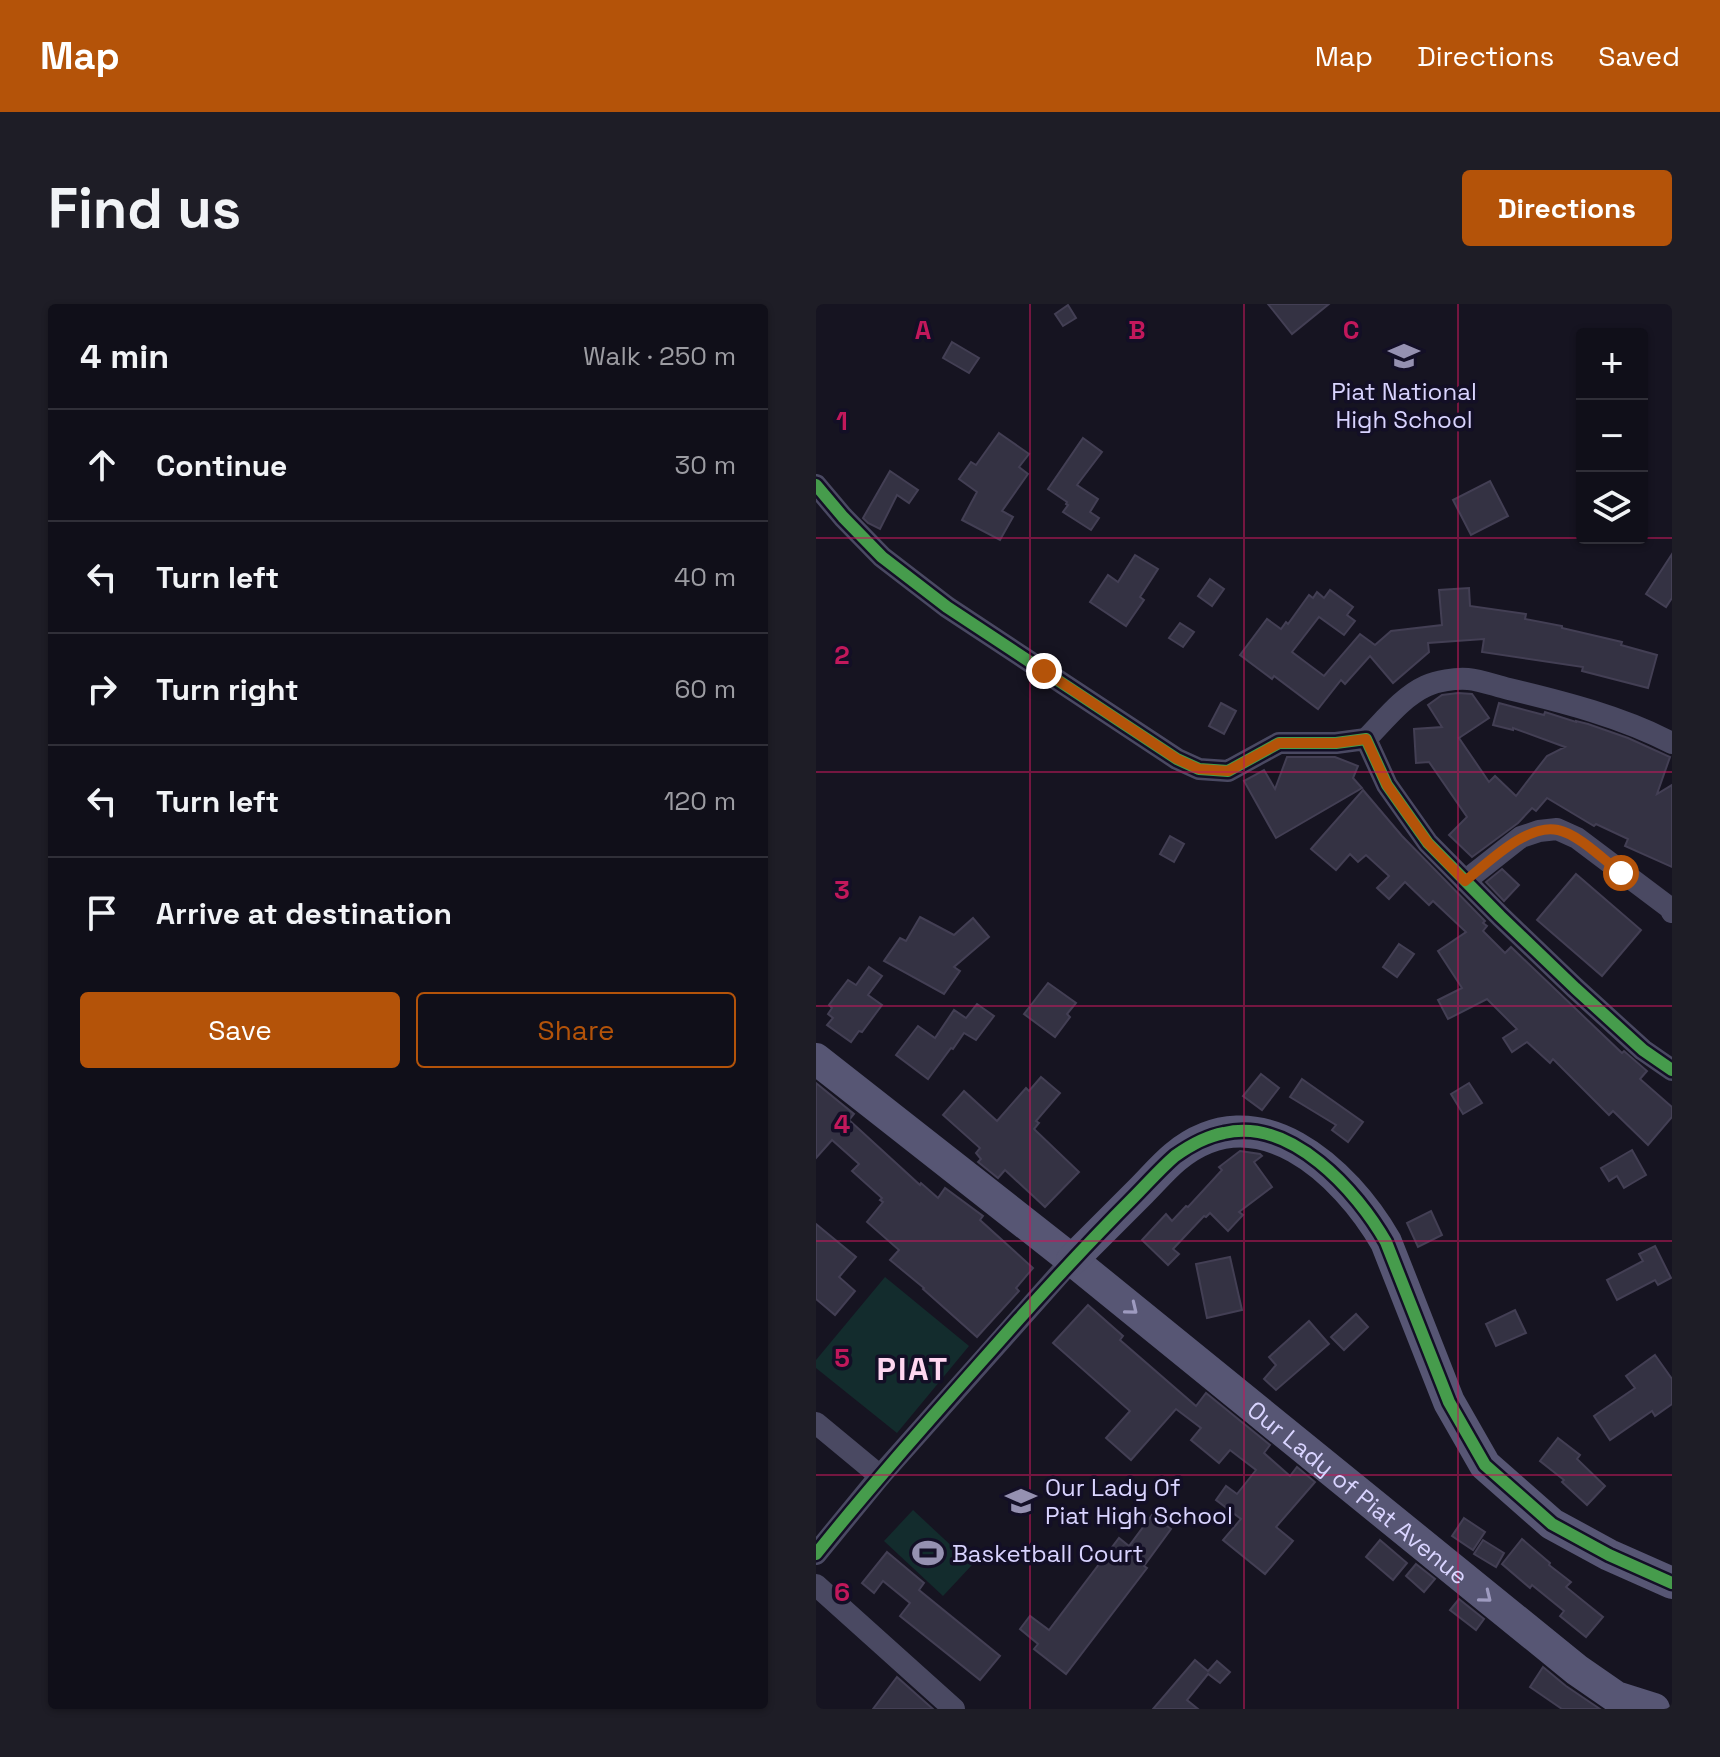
<!DOCTYPE html>
<meta charset="utf-8">
<style>
body{margin:0;font-family:"Space Grotesk",sans-serif;background:#1e1d26;color:#f1f3f6}
.controls{position:absolute;right:24px;top:24px;display:grid;overflow:hidden;border-radius:8px;box-shadow:0 2px 6px #0004}
.controls button{width:72px;height:72px;display:grid;place-items:center;padding:0;border:0;border-bottom:2px solid #302f38;background:#100f19;color:#f1f3f6;font:40px sans-serif}
.stop{position:absolute;width:24px;height:24px;margin:-18px;border:6px solid #b45309;border-radius:50%;background:#fff}
.stop.end{background:#b45309;border-color:#fff;box-shadow:0 2px 8px #0008}
.list{margin:0;padding:0;list-style:none}
h2{display:flex;justify-content:space-between;align-items:center;height:104px;margin:0;padding:0 32px;font-size:34px}
h2 small{font-size:26px;font-weight:400;color:#9c9ca2}
.list li{display:grid;grid-template-columns:52px 1fr auto;gap:24px;align-items:center;box-sizing:border-box;height:112px;padding:0 32px;border-top:2px solid #302f38}
.list b{display:block;font-size:30px;white-space:nowrap}
.list em{font-size:26px;font-style:normal;color:#9c9ca2}
.actions{display:flex;gap:16px;padding:24px 32px}
.actions a{flex:1;padding:18px 0;border:2px solid #b45309;border-radius:8px;text-align:center;font-size:28px;color:#b45309}
.actions .main{background:#b45309;color:#fff}
.icon{flex:none;width:44px;height:44px;fill:none;stroke:currentColor;stroke-width:2;stroke-linecap:round;stroke-linejoin:round}
.map{position:relative;flex:none;width:856px;height:1405px;overflow:hidden;border-radius:8px}
header{display:flex;align-items:center;gap:48px;box-sizing:border-box;height:112px;padding:0 40px;background:#b45309;color:#fff}
header strong{font-size:38px}
nav{display:flex;gap:44px;margin-inline-start:auto;font-size:28px}
.intro{display:flex;align-items:center;justify-content:space-between;box-sizing:border-box;height:192px;padding:0 48px}
h1{margin:0;font-size:56px}
.button{padding:20px 36px;border-radius:8px;background:#b45309;color:#fff;font-size:28px;font-weight:700}
main{display:flex;gap:48px;padding:0 48px}
aside{flex:1;background:#100f19;border-radius:8px;box-shadow:0 2px 6px #0004}
.map>svg:first-child{display:block}
</style>
<header>
<strong>Map</strong>
<nav><a>Map</a><a>Directions</a><a>Saved</a></nav>
</header>
<div class="intro"><h1>Find us</h1><a class="button">Directions</a></div>
<main>
<aside>
<h2>4 min<small>Walk · 250 m</small></h2>
<ul class="list">
<li><svg class="icon" aria-label="ahead" viewBox="0 0 24 24"><path d="M12 20V5M6 11l6-6 6 6"/></svg><div><b>Continue</b></div><em>30 m</em></li>
<li><svg class="icon" aria-label="left" viewBox="0 0 24 24"><path d="M17 20v-9H6M10 6l-5 5 5 5"/></svg><div><b>Turn left</b></div><em>40 m</em></li>
<li><svg class="icon" aria-label="right" viewBox="0 0 24 24"><path d="M7 20v-9h11M14 6l5 5-5 5"/></svg><div><b>Turn right</b></div><em>60 m</em></li>
<li><svg class="icon" aria-label="left" viewBox="0 0 24 24"><path d="M17 20v-9H6M10 6l-5 5 5 5"/></svg><div><b>Turn left</b></div><em>120 m</em></li>
<li><svg class="icon" aria-label="arrive" viewBox="0 0 24 24"><path d="M6 21V4h12l-3 4 3 4H6"/></svg><div><b>Arrive at destination</b></div></li>
</ul>
<div class="actions"><a class="main">Save</a><a>Share</a></div>
</aside>
<div class="map">
<svg width="856" height="1405" viewBox="0 0 856 1405">
<rect width="100%" height="100%" fill="#161421"/>
<g fill="#132c2d">
<polygon points="69,973 153,1042 81,1129 0,1064 0,1056"/>
<polygon points="97,1206 156,1261 127,1292 68,1237"/>
</g>
<g fill="#343243" stroke="#433f54" stroke-width="2">
<polygon points="452,0 513,0 476,30"/>
<polygon points="252,1 260,14 247,22 239,10"/>
<polygon points="136,38 163,54 153,69 127,54"/>
<polygon points="183,129 213,150 203,163 212,170 186,207 197,213 184,236 146,216 161,188 143,175 155,158 160,161"/>
<polygon points="267,134 286,148 261,181 282,195 274,208 283,214 275,226 247,208 252,201 250,200 251,198 232,185"/>
<polygon points="74,167 102,186 93,199 81,191 64,225 52,219 47,214"/>
<polygon points="674,177 692,212 655,231 637,196"/>
<polygon points="856,250 856,294 850,303 830,290"/>
<polygon points="319,251 342,265 324,293 328,296 310,322 274,298 292,271 302,278"/>
<polygon points="394,275 408,285 396,302 382,292"/>
<polygon points="653,284 654,302 710,310 709,315 746,322 746,324 806,338 805,341 841,351 832,384 766,367 767,363 666,348 668,335 612,339 613,348 577,379 554,352 529,380 525,376 502,405 458,372 456,375 424,351 451,315 465,325 470,318 472,320 493,291 497,294 501,288 508,294 514,286 537,303 531,311 539,317 528,331 503,313 476,348 508,372 544,330 559,341 575,327 626,321 623,286"/>
<polygon points="364,319 378,328 367,343 353,334"/>
<polygon points="642,389 656,390 673,414 643,434 673,478 679,472 700,492 731,452 749,443 697,424 697,426 677,421 683,399 728,411 729,408 760,418 760,417 772,420 812,434 854,453 841,490 856,481 856,563 809,542 812,535 780,520 778,522 731,494 720,507 716,504 702,519 656,553 633,531 651,513 613,458 600,459 598,425 626,423 612,401 626,391"/>
<polygon points="405,399 420,407 408,430 393,422"/>
<polygon points="471,453 519,453 542,462 537,474 546,484 460,534 428,477 448,466 459,485"/>
<polygon points="547,486 586,532 669,617 667,619 671,622 667,627 689,649 695,643 806,749 808,747 831,767 824,775 856,803 856,813 832,841 797,807 793,811 737,755 734,759 711,738 696,748 687,734 701,725 671,695 632,715 622,696 646,684 622,647 650,628 617,597 613,601 589,578 573,595 561,584 573,572 550,551 542,558 534,550 520,566 495,545"/>
<polygon points="354,532 368,540 358,558 344,550"/>
<polygon points="686,565 703,581 688,597 670,578"/>
<polygon points="760,570 825,626 786,672 721,616"/>
<polygon points="104,613 138,631 157,614 173,633 138,663 144,667 128,690 68,657 84,634 90,637"/>
<polygon points="583,640 598,650 581,673 567,663"/>
<polygon points="53,663 66,672 52,691 66,701 46,728 43,727 35,738 11,721 17,714 12,710 16,704 13,701 32,676 40,681"/>
<polygon points="232,679 260,699 251,710 254,713 239,733 208,710"/>
<polygon points="161,700 178,712 160,736 148,729 137,745 135,744 112,775 80,751 102,722 119,734 138,706 150,714"/>
<polygon points="445,770 463,784 446,806 427,792"/>
<polygon points="225,773 244,789 220,817 223,819 218,825 263,868 229,903 189,866 182,874 162,858 165,855 160,849 164,844 127,811 148,787 181,817 210,784 213,787"/>
<polygon points="486,775 547,818 532,838 516,826 520,821 474,793"/>
<polygon points="0,779 38,810 33,816 104,881 105,879 122,894 129,884 167,912 164,916 217,964 200,984 203,987 161,1033 107,985 108,984 74,956 83,946 51,918 67,898 64,896 66,894 36,867 43,860 16,836 0,854"/>
<polygon points="653,779 666,799 647,810 635,790"/>
<polygon points="816,846 830,871 808,884 801,872 793,877 785,864"/>
<polygon points="424,847 444,850 446,852 438,858 456,883 423,908 427,911 412,927 394,909 390,913 388,912 357,945 363,950 352,961 326,936 350,910 356,917 370,902 372,903 406,866 403,863"/>
<polygon points="615,907 626,931 602,943 591,919"/>
<polygon points="0,920 40,953 23,973 39,987 19,1011 0,995"/>
<polygon points="839,942 855,974 842,981 839,976 801,996 791,976 827,957 823,950"/>
<polygon points="414,953 426,1006 391,1014 380,960"/>
<polygon points="272,1001 307,1032 304,1036 380,1102 390,1089 454,1141 448,1149 474,1172 481,1163 499,1178 460,1223 477,1237 449,1270 407,1236 425,1215 400,1196 410,1182 421,1190 440,1166 414,1146 403,1159 375,1136 385,1124 360,1105 315,1156 290,1134 314,1107 237,1039"/>
<polygon points="699,1006 710,1029 680,1042 670,1020"/>
<polygon points="540,1010 552,1023 528,1046 515,1033"/>
<polygon points="493,1017 513,1040 460,1086 448,1075 460,1061 453,1053"/>
<polygon points="839,1051 856,1075 856,1100 839,1112 836,1107 794,1136 778,1112 819,1084 810,1072"/>
<polygon points="742,1134 764,1151 761,1155 789,1182 771,1201 746,1178 748,1176 724,1157"/>
<polygon points="336,1211 355,1225 328,1262 331,1264 250,1370 218,1345 222,1340 204,1325 214,1312 233,1326 303,1234 313,1242"/>
<polygon points="648,1214 669,1228 657,1246 636,1232"/>
<polygon points="706,1235 734,1259 733,1261 755,1278 750,1283 787,1313 770,1333 744,1312 748,1307 716,1281 714,1284 686,1260"/>
<polygon points="564,1236 591,1259 577,1276 550,1253"/>
<polygon points="667,1236 688,1249 680,1263 658,1250"/>
<polygon points="71,1248 108,1279 103,1286 184,1352 164,1376 84,1312 94,1299 67,1277 58,1289 46,1279"/>
<polygon points="600,1260 619,1275 608,1288 590,1272"/>
<polygon points="643,1295 668,1315 660,1326 634,1306"/>
<polygon points="379,1356 392,1367 401,1357 414,1368 404,1379 392,1370 371,1396 382,1405 337,1405"/>
<polygon points="727,1363 750,1382 784,1405 746,1405 714,1383"/>
<polygon points="81,1373 117,1405 57,1405"/>
</g>
<g fill="none" stroke-linecap="round" stroke-linejoin="round">
<g stroke="#4a4962" stroke-width="22">
<polyline points="0,181 27,213 66,253 131,303 361,455 383,465 412,467 463,439 520,439 550,435 571,481 612,539 684,612 759,684 827,746 856,766"/>
<path d="M550,435C568,417 586,393 610,382C621,377 639,374 652,375C665,376 680,382 693,385C748,398 806,413 856,439"/>
<polyline points="649,577 705,533 723,527 741,525 761,534 854,604 856,608"/>
<polyline points="0,1119 64,1172"/>
<polyline points="0,1250 64,1172 256,956"/>
<polyline points="0,1281 138,1405"/>
</g>
<g stroke="#575674" stroke-width="32">
<path id="s1" d="M0,755L256,956L761,1366L800,1393L838,1405"/>
<path d="M256,956C279,933 302,910 325,887C336,876 347,863 359,853C441,785 529,867 570,938L633,1098L669,1161L736,1220L793,1251L856,1279"/>
</g>
<defs>
<g id="cycleway">
<polyline points="0,181 27,213 66,253 131,303 361,455 383,465 412,467 463,439 520,439 550,435 571,481 612,539 684,612 759,684 827,746 856,766"/>
<path d="M0,1250C65,1169 135,1092 203,1015C240,974 277,934 316,895C330,881 344,865 359,852C373,842 392,832 408,829C475,813 541,887 570,938L633,1098L669,1161L736,1220L793,1251L856,1279"/>
</g>
</defs>
<use href="#cycleway" stroke="#130f26" stroke-width="17"/>
<use href="#cycleway" stroke="#469c4c" stroke-width="12"/>
</g>
<defs><path id="oneway-chevron" d="M-2-3.5L2.5 0L-2 3.5" fill="none" stroke-width="1.6" stroke-linecap="round" stroke-linejoin="round" transform="scale(2)"/></defs>
<g stroke="#9e9bc0">
<use href="#oneway-chevron" transform="translate(316 1005) rotate(39)"/>
<use href="#oneway-chevron" transform="translate(670 1293) rotate(39)"/>
</g>
<g fill="none" stroke-linecap="round" stroke-linejoin="round">
<path stroke="#b45309" stroke-width="10" d="M228,367L361,455L383,465L412,467L463,439H520L550,435L571,481L612,539L649,577C672,559 711,519 742,526C762,530 788,556 805,569"/>
</g>
<path fill="none" stroke="#c2185b" stroke-width="2" stroke-opacity="0.55" d="M214,0V1405M428,0V1405M642,0V1405M0,234H856M0,468H856M0,702H856M0,937H856M0,1171H856"/>
<defs>
<symbol id="school-bare" viewBox="-9 -9 18 18"><path d="M0-5L7-2L0 1L-7-2ZM-4 1L0 2.5L4 1V4Q0 6-4 4Z" fill="#9591b1" stroke="#130f26" stroke-width="2.5" paint-order="stroke"/></symbol>
<symbol id="stadium-bare" viewBox="-9 -9 18 18"><path d="M0-5a6.5 5 0 1 0 0 10a6.5 5 0 1 0 0-10ZM-3.5-1.8h7v3.6h-7Z" fill="#9591b1" stroke="#130f26" stroke-width="2.5" paint-order="stroke"/></symbol>
</defs>
<g fill-rule="evenodd">
<use href="#school-bare" x="566" y="30" width="44" height="44"/>
<use href="#school-bare" x="183" y="1175" width="44" height="44"/>
<use href="#stadium-bare" x="90" y="1227" width="44" height="44"/>
</g>
<g text-anchor="middle" dominant-baseline="central" stroke-width="7" stroke-linejoin="round" paint-order="stroke">
<g font-size="24" fill="#d9d4ff" stroke="#130f26" text-anchor="start">
<text x="588" y="87" text-anchor="middle">Piat National<tspan x="588" dy="28">High School</tspan></text>
<text x="229" y="1183">Our Lady Of<tspan x="229" dy="28">Piat High School</tspan></text>
<text x="136" y="1249">Basketball Court</text>
</g>
<g font-size="24" fill="#d9d4ff" stroke="#130f26">
<text stroke="none"><textPath href="#s1" startOffset="694">Our Lady of Piat Avenue</textPath></text>
</g>
<g font-size="32" font-weight="bold" letter-spacing="2" fill="#ffd6f0" stroke="#130f26">
<text x="97" y="1065">PIAT</text>
</g>
</g>
<g font-size="26" text-anchor="middle" font-weight="bold" fill="#c2185b" stroke="#130f26" stroke-width="7" stroke-linejoin="round" paint-order="stroke">
<text x="107" y="35">A</text>
<text x="321" y="35">B</text>
<text x="535" y="35">C</text>
<text x="26" y="126">1</text>
<text x="26" y="360">2</text>
<text x="26" y="595">3</text>
<text x="26" y="829">4</text>
<text x="26" y="1063">5</text>
<text x="26" y="1297">6</text>
</g>
</svg>
<div class="controls">
<button>+</button>
<button>−</button>
<button><svg class="icon" aria-label="layers" viewBox="0 0 24 24"><path d="M12 4l9 5-9 5-9-5zM3 14l9 5 9-5"/></svg></button>
</div>
<div class="stop" style="left:805px;top:569px"></div>
<div class="stop end" style="left:228px;top:367px"></div>
</div>
</main>
